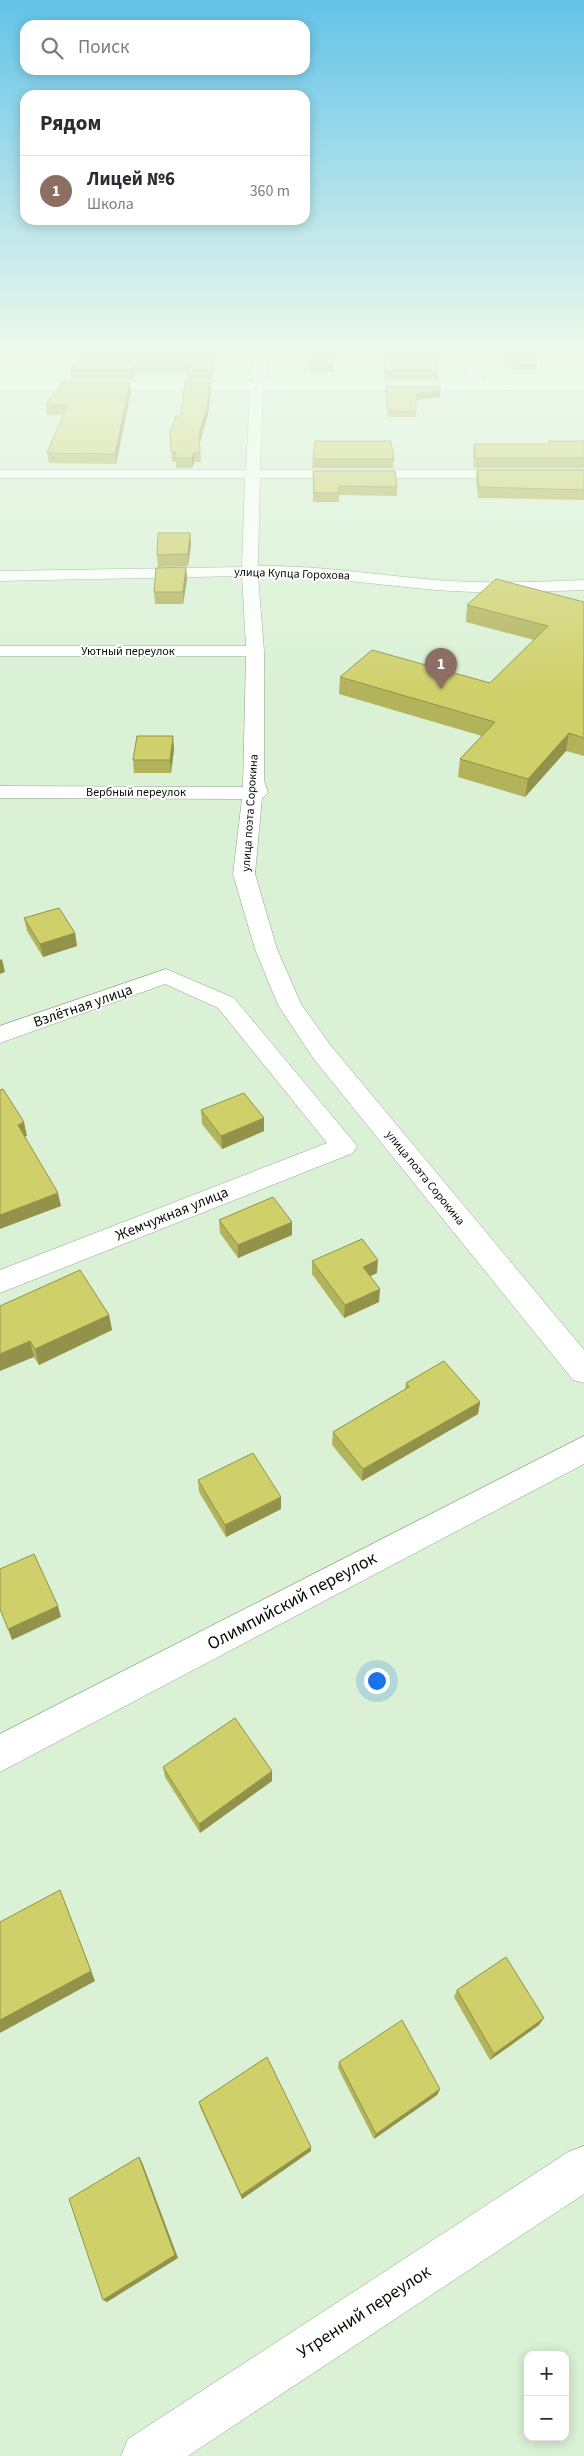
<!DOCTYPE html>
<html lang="ru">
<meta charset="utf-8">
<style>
body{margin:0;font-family:"Source Sans 3",sans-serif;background:#f7f7f7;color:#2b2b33}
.controls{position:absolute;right:15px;bottom:15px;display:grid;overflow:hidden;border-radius:10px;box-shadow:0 2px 12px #0003}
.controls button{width:45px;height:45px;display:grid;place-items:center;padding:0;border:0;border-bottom:1px solid #e1e1e2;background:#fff;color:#2b2b33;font:25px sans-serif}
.you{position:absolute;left:376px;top:1680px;width:18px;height:18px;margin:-12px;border:4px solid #fff;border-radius:50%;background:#1a73e8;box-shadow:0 0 0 8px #1a73e833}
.badge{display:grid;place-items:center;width:32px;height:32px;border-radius:50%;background:#9e247b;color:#fff;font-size:16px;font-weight:700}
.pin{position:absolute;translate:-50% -41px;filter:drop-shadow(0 1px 2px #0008)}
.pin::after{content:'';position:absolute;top:26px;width:18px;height:15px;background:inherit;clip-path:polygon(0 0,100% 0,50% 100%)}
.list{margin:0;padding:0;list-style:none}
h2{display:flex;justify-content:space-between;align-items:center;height:65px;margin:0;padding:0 20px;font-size:21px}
h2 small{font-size:16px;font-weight:400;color:#7c7c81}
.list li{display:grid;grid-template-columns:32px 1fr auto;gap:15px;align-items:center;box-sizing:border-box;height:70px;padding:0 20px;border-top:1px solid #e1e1e2}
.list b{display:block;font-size:19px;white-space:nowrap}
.list p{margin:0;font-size:16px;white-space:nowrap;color:#7c7c81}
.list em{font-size:16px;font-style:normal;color:#7c7c81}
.icon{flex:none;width:28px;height:28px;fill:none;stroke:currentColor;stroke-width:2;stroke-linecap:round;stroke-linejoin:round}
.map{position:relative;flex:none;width:584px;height:2456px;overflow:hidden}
.search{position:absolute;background:#fff;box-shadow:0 2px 12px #0003;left:20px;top:20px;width:290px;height:55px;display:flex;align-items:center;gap:12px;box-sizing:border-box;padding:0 18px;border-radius:15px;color:#7c7c81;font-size:19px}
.panel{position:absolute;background:#fff;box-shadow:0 2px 12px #0003;left:20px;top:90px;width:290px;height:135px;border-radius:15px}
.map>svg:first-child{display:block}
</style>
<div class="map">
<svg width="584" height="2456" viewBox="0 0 584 2456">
<rect width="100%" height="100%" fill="#daf1d5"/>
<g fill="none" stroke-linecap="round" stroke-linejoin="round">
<defs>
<g id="minor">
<path d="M254,349H266V382H472L463,349H475L484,382H584V390H263L260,470H584V478H260L258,566C318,565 376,575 436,580C485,584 535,582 584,580V590C535,592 485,594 436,590C377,585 318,575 258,576L264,651V780L268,793L262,798L255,874L277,949L301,1004L331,1046L584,1350V1383L573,1380L313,1058L278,1005L255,949L233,874L242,799L0,798V786L243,787L246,656H0V646H246L242,576L0,581V571L242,567L245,478H0V470H246L250,390H0V382H253Z"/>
<polygon points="166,969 234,998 357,1146 353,1153 0,1293 0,1270 327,1143 218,1008 165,984 0,1043 0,1026"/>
<polygon points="584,1436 584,1464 0,1772 0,1734"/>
<polygon points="584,2146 584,2194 188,2456 121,2456 128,2439 568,2152"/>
</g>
</defs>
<use href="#minor" stroke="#8ea48a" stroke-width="1"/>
<use href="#minor" fill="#fff" fill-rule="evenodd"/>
</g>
<g fill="#b3b35b">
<polygon points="86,349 211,349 210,354 213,354 214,363 212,380 187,380 187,372 135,372 133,380 71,380 70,371"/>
<polygon points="309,349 334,364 333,372 309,372"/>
<polygon points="402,349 435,349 438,371 438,380 385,380 384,363 384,354 402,354"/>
<polygon points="507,349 532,349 537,365 536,370 512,370"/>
<polygon points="130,382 131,392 116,464 49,463 47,453 63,415 47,415 46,405"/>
<polygon points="386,386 440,391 440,397 416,400 416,417 388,417"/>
<polygon points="211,392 208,414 200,443 201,462 194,462 192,468 176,468 176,462 172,462 170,432 181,416"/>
<polygon points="549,441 584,441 584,468 474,468 473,454 474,444 549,444"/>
<polygon points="313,459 394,459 393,468 312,468"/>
<polygon points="477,470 584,470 584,500 478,498 476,480"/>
<polygon points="313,471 397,487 397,496 339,495 339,502 313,502"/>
<polygon points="190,533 191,544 188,566 158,567 157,555"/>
<polygon points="186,567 187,579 183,604 155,604 154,592"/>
<polygon points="584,602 584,756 566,751 525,797 458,777 460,759 482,736 339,694 340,677 490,683 534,640 466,622 467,605"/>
<polygon points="174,749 171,773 134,773 133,760"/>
<polygon points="24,918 75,933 77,946 43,957 27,931"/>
<polygon points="201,1110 264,1131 222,1149 202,1124"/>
<polygon points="219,1220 292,1235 238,1258 220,1233"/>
<polygon points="312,1261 377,1273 370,1276 379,1302 344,1318 312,1274"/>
<polygon points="0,1306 109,1315 112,1330 39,1365"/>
<polygon points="406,1383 480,1402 478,1414 362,1481 332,1445 333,1432 405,1389"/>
<polygon points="198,1480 281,1497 281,1509 226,1537 199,1492"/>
<polygon points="163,1767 272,1781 200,1833 165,1777"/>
<polygon points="457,1990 539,2025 490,2060 454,1997"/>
<polygon points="339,2062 440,2089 437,2095 374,2139 338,2068"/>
<polygon points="199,2102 311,2151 242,2199 200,2107"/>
</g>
<g fill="#92924a">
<polygon points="213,354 214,363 212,380 212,371"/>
<polygon points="134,363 135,372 133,380 133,371"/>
<polygon points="130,382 131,392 116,464 115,454"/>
<polygon points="210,382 211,392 208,414 199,444 199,434"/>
<polygon points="440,391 440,397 415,400 416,394"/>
<polygon points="194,452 194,462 192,468 192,458"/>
<polygon points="190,533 191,544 188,566 188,554"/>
<polygon points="186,567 187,579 183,604 183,592"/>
<polygon points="569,733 566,751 525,797 528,779"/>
<polygon points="173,736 174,749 171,773 170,760"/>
<polygon points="75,933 77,946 43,957 40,944"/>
<polygon points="2,959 5,972 0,974 0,960"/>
<polygon points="264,1118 264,1131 222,1149 221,1136"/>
<polygon points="24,1122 27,1136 20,1138 18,1125"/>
<polygon points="58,1193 61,1206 0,1229 0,1215"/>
<polygon points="292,1222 292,1235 238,1258 238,1245"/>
<polygon points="378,1260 377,1273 362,1280 363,1267"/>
<polygon points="380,1289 379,1302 344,1318 345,1305"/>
<polygon points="109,1315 112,1330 39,1365 35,1349"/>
<polygon points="30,1341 34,1357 0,1371 0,1354"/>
<polygon points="480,1402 478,1414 362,1481 363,1469"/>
<polygon points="281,1497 281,1509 226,1537 225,1525"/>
<polygon points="58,1606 61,1617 12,1640 8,1629"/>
<polygon points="272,1771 272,1781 200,1833 199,1824"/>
<polygon points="60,1890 95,1981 0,2033 0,2020"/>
<polygon points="544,2018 539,2025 490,2060 494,2054"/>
<polygon points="440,2089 437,2095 374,2139 376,2134"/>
<polygon points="311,2147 311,2151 242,2199 241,2195"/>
<polygon points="139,2157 142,2162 178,2258 107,2302 103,2300"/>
</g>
<g fill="#d0d06a" stroke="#92924a">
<polygon points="86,349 210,349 209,354 213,354 212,371 187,371 188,363 134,363 133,371 70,371"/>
<polygon points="309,349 332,349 334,364 309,364"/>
<polygon points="402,349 435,349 438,371 386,371 384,354 403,354"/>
<polygon points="509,349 532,349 537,365 513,365"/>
<polygon points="62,382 130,382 115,454 47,453 67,406 46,405"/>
<polygon points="185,382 210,382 208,404 199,434 200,452 194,452 192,458 175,458 176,452 171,452 170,432 176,416 181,416"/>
<polygon points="386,386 440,386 440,391 416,394 416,412 388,411"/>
<polygon points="315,441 391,441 394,459 313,459"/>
<polygon points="549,441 584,441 584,458 475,458 474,444 550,444"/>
<polygon points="477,470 584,470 584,490 479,487"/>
<polygon points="313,471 395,471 397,487 339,486 339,493 314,493"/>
<polygon points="158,533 190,533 188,554 157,555"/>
<polygon points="186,567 183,592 154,592 156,568"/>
<polygon points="496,579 584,602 584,738 569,733 528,779 460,759 495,722 340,677 372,650 490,683 548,626 467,605"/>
<polygon points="137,736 173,736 170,760 133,760"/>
<polygon points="59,908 75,933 40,944 24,918"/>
<polygon points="3,1089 24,1122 18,1125 58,1193 0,1215 0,1090"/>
<polygon points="244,1093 264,1118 221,1136 201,1110"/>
<polygon points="273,1197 292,1222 238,1245 219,1220"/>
<polygon points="362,1239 378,1260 363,1267 380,1289 345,1305 312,1261"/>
<polygon points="80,1270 109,1315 35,1349 30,1341 0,1354 0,1306"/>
<polygon points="444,1361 480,1402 363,1469 333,1432 409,1387 406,1383"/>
<polygon points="253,1453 281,1497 225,1525 198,1480"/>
<polygon points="34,1554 58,1606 8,1629 0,1609 0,1569"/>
<polygon points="235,1718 272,1771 199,1824 163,1767"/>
<polygon points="60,1890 91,1971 0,2020 0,1922"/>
<polygon points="506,1957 544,2018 494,2054 457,1990"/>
<polygon points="402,2020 440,2089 376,2134 339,2062"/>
<polygon points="267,2057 311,2147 241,2195 199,2102"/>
<polygon points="139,2157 175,2255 103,2300 69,2199"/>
</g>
<linearGradient id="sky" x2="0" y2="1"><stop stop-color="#63c3e8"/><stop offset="0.5" stop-color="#eef9ec"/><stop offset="1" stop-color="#eef9ec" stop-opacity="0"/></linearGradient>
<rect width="584" height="693" fill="url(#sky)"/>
<g text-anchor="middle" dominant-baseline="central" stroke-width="4" stroke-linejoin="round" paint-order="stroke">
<g font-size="12" fill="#070e06" stroke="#fff">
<text transform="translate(292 574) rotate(2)">улица Купца Горохова</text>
<text x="128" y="651">Уютный переулок</text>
<text x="136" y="792">Вербный переулок</text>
<text transform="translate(250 813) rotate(-86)">улица поэта Сорокина</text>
<text transform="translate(425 1178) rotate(51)">улица поэта Сорокина</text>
</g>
<g font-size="15" fill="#070e06" stroke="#fff">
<text transform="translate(83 1006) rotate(-19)">Взлётная улица</text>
<text transform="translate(172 1214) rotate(-22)">Жемчужная улица</text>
</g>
<g font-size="18" fill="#070e06" stroke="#fff">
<text transform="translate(292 1601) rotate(-28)">Олимпийский переулок</text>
<text transform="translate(364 2312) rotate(-33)">Утренний переулок</text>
</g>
</g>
</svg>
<div class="controls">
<button>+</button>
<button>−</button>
</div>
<div class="you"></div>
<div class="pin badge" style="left:441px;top:689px;background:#8d6e63">1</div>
<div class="search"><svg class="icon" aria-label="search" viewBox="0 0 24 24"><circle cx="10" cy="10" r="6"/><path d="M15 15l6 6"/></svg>Поиск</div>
<section class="panel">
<h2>Рядом<small></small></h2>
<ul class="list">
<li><span class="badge" style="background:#8d6e63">1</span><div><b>Лицей №6</b><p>Школа</p></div><em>360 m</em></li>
</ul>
</section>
</div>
